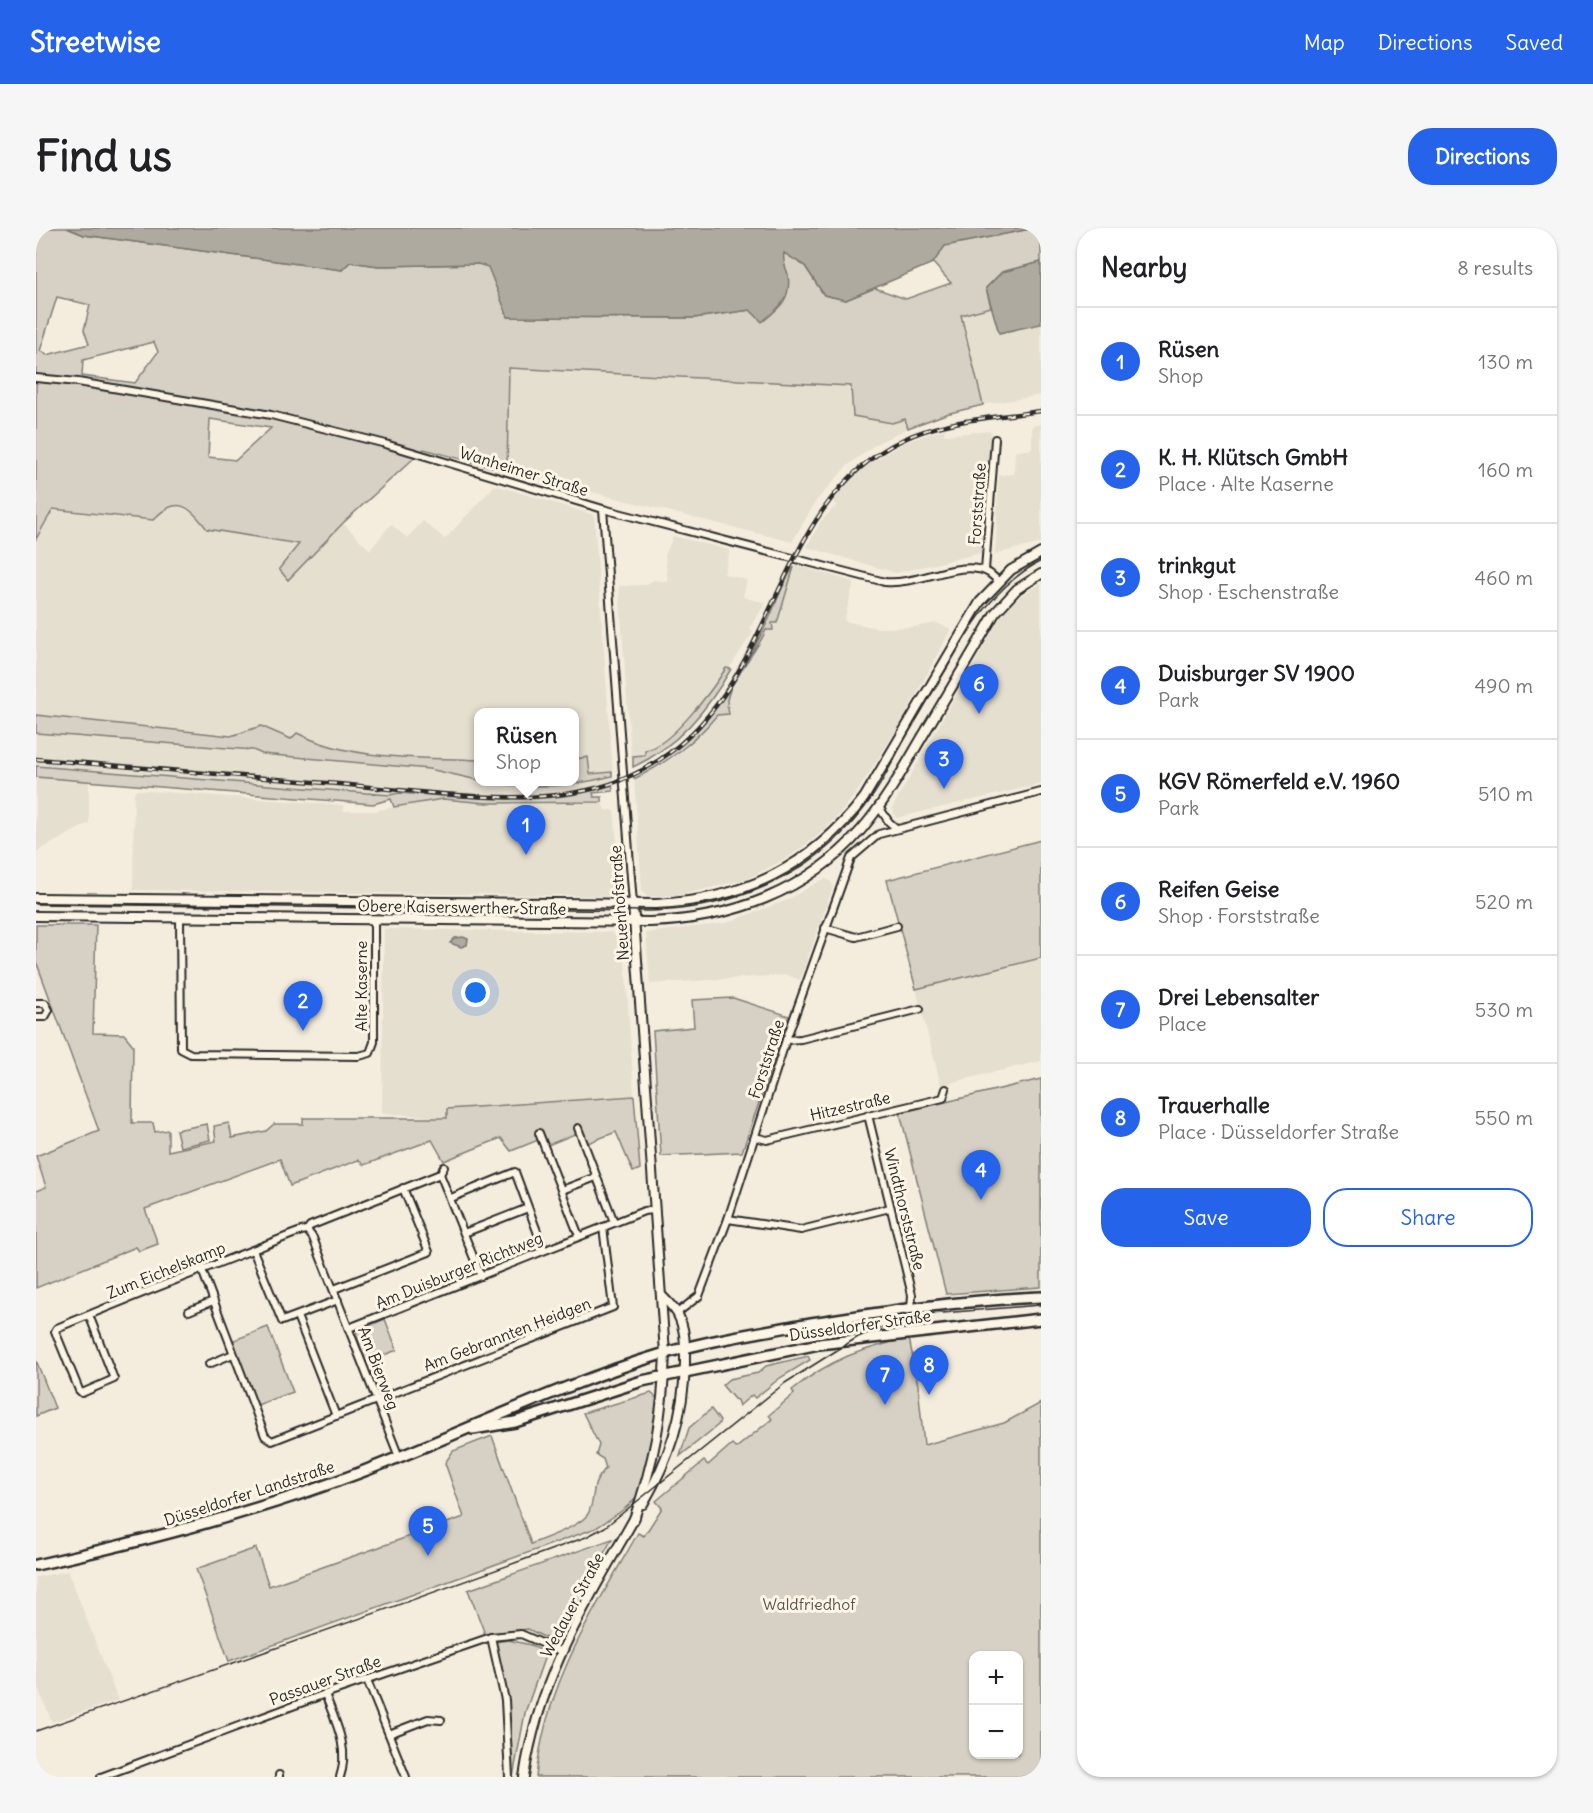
<!DOCTYPE html>
<meta charset="utf-8">
<style>
body{margin:0;font-family:Delius,sans-serif;background:#f6f6f6;color:#202124}
.controls{position:absolute;right:18px;bottom:18px;display:grid;overflow:hidden;border-radius:12px;box-shadow:0 2px 4px #0004}
.controls button{width:54px;height:54px;display:grid;place-items:center;padding:0;border:0;border-bottom:2px solid #e0e0e0;background:#fff;color:#202124;font:30px sans-serif}
.you{position:absolute;left:440px;top:765px;width:21px;height:21px;margin:-15px;border:4px solid #fff;border-radius:50%;background:#1a73e8;box-shadow:0 0 0 9px #1a73e833}
.badge{display:grid;place-items:center;width:39px;height:39px;border-radius:50%;background:#2563eb;color:#fff;font-size:20px;font-weight:700}
.pin{position:absolute;translate:-50% -50px;filter:drop-shadow(0 2px 3px #0008)}
.pin::after{content:'';position:absolute;top:32px;width:21px;height:18px;background:inherit;clip-path:polygon(0 0,100% 0,50% 100%)}
.popup{position:absolute;left:438px;top:480px;width:105px;height:78px;box-sizing:border-box;display:grid;place-content:center;border-radius:12px;background:#fff;filter:drop-shadow(0 2px 4px #0005);font-size:20px;white-space:nowrap;color:#757577}
.popup b{font-size:22px;color:#202124}
.popup::after{content:'';position:absolute;left:50%;top:100%;margin-left:-12px;border:12px solid transparent;border-top-color:#fff}
.list{margin:0;padding:0;list-style:none}
h2{display:flex;justify-content:space-between;align-items:center;height:78px;margin:0;padding:0 24px;font-size:26px}
h2 small{font-size:20px;font-weight:400;color:#757577}
.list li{display:grid;grid-template-columns:39px 1fr auto;gap:18px;align-items:center;box-sizing:border-box;height:108px;padding:0 24px;border-top:2px solid #e0e0e0}
.list b{display:block;font-size:22px;white-space:nowrap}
.list p{margin:0;font-size:20px;white-space:nowrap;color:#757577}
.list em{font-size:20px;font-style:normal;color:#757577}
.actions{display:flex;gap:12px;padding:18px 24px}
.actions a{flex:1;padding:14px 0;border:2px solid #2563eb;border-radius:24px;text-align:center;font-size:21px;color:#2563eb}
.actions .main{background:#2563eb;color:#fff}
.map{position:relative;flex:none;width:1005px;height:1549px;overflow:hidden;border-radius:24px}
header{display:flex;align-items:center;gap:36px;box-sizing:border-box;height:84px;padding:0 30px;background:#2563eb;color:#fff}
header strong{font-size:28px}
nav{display:flex;gap:33px;margin-inline-start:auto;font-size:21px}
.intro{display:flex;align-items:center;justify-content:space-between;box-sizing:border-box;height:144px;padding:0 36px}
h1{margin:0;font-size:42px}
.button{padding:15px 27px;border-radius:24px;background:#2563eb;color:#fff;font-size:21px;font-weight:700}
main{display:flex;gap:36px;padding:0 36px}
aside{flex:1;background:#fff;border-radius:24px;box-shadow:0 2px 4px #0004}
.map>svg:first-child{display:block}
</style>
<header>
<strong>Streetwise</strong>
<nav><a>Map</a><a>Directions</a><a>Saved</a></nav>
</header>
<div class="intro"><h1>Find us</h1><a class="button">Directions</a></div>
<main>
<div class="map">
<svg width="1005" height="1549" viewBox="0 0 1005 1549">
<rect width="100%" height="100%" fill="#f4edde"/>
<filter id="ink" filterUnits="userSpaceOnUse"><feTurbulence type="fractalNoise" baseFrequency=".0167" numOctaves="2"/><feDisplacementMap in="SourceGraphic" scale="12" xChannelSelector="R" yChannelSelector="G"/><feConvolveMatrix kernelMatrix="1 2 1 2 8 2 1 2 1" color-interpolation-filters="sRGB"/></filter>
<g filter="url(#ink)">
<g fill="#e5dfd0" fill-rule="evenodd">
<polygon points="955,79 963,105 1005,96 1005,167 947,177 924,87"/>
<polygon points="472,140 815,158 870,191 872,200 840,216 810,239 780,273 756,314 471,243"/>
<polygon points="1005,196 1005,315 959,326 963,247 978,246 979,224 996,221 996,198"/>
<polygon points="909,201 908,207 955,203 945,325 860,345 771,319 785,293 801,277 797,273 815,251 833,236 869,214"/>
<path d="M459,257L558,287L578,560L549,568L505,575L566,574L569,582H578L585,659L583,664L577,668L97,662L98,564L102,562L307,577V583H339L357,579L354,567L0,538V311L17,281L117,292L127,281L145,277L156,280L171,301L263,316L248,345L252,351L307,295L334,322L355,296L371,310L387,293L409,311ZM442,484H538V554H442Z"/>
<polygon points="637,308 694,322 688,346 711,352 707,369 730,375 714,399 717,404 675,468 639,505 610,528 595,530 583,358 609,357 618,352 632,354 629,328"/>
<polygon points="759,337 818,354 808,393 842,400 878,399 900,395 915,401 867,491 823,561 802,588 779,610 753,629 711,651 645,667 611,669 606,663 598,551 629,535 649,521 683,484 743,379"/>
<polygon points="1005,356 1005,556 860,590 856,580 965,388 982,369"/>
<polygon points="0,549 53,553 53,595 0,624"/>
<polygon points="791,651 796,655 797,659 764,752 751,747 614,756 610,705 690,695 751,672 785,652"/>
<polygon points="348,701 575,704 588,716 598,868 411,881 412,890 346,885"/>
<polygon points="1005,730 1005,833 905,857 880,761"/>
<polygon points="32,1343 82,1472 16,1494 0,1455 0,1349"/>
</g>
<g fill="#d6d1c4" stroke="#807e78" stroke-width="1.5" fill-rule="evenodd">
<path d="M0,0H31L48,7L306,42L314,34L343,38L442,36L452,38L473,89L658,90L714,82L752,46L746,33L748,24L769,38L788,67L810,72L839,60L870,71L915,55L897,35L908,18L999,0H1005V34L966,44L950,60L955,79L925,87L947,177L910,186L872,200L869,191L856,195L817,188L815,158L473,140L471,243L388,221L307,295L252,352L243,341L263,316L171,301C153,278 141,266 117,292L17,281L0,311ZM21,69L54,77L48,102L53,116L11,127L4,123ZM118,114L122,124L99,155L46,148L47,132ZM174,191L235,200L200,232L172,229Z"/>
<path d="M758,339L741,395H736L737,402H730C721,425 696,447 691,472C691,476 692,482 693,486L681,487C657,516 632,534 598,551V547C662,518 700,459 730,397C739,380 746,354 758,339Z"/>
<path d="M690,440L695,441C671,482 641,519 597,539V528L609,527V522C633,520 677,461 690,440Z"/>
<path d="M0,487L195,508L225,498L255,511L261,505C316,533 382,529 442,532V552L393,541L226,526L217,522L0,505Z"/>
<path d="M552,529L554,546L576,544V548C535,559 493,561 451,554H538V531Z"/>
<path d="M0,538L354,567L363,565C432,569 509,580 576,557L577,563L557,565L558,569H566V574L450,575L407,571L358,579L355,571L337,576L0,549Z"/>
<polygon points="1005,612 1005,730 880,761 851,652"/>
<polygon points="0,697 60,697 57,805 88,806 97,817 96,895 117,895 119,904 132,902 132,923 180,913 178,898 193,895 196,910 230,903 238,896 267,896 267,890 411,890 411,881 598,868 604,941 597,944 580,904 552,915 541,905 512,917 502,912 475,923 465,910 408,933 396,912 328,937 322,932 254,958 244,931 109,981 122,1016 103,1023 100,1019 0,1060 0,963 10,959 0,928 63,903 0,733"/>
<polygon points="697,770 753,788 706,924 625,928 617,803 658,799 656,772"/>
<polygon points="1005,851 1005,1059 910,1066 864,885"/>
<polygon points="171,896 174,912 144,919 140,902"/>
<polygon points="349,1091 361,1122 330,1134 320,1106 323,1102"/>
<polygon points="232,1099 257,1164 221,1177 196,1113"/>
<path d="M873,1110L882,1157L888,1217L968,1195L1005,1175V1549H500C510,1454 556,1386 602,1305L608,1308L626,1280L620,1273L668,1233L672,1237L696,1216L700,1220L736,1191L733,1187L758,1166L756,1162C796,1130 823,1122 873,1110ZM938,1428H982V1526H938Z"/>
<polygon points="772,1128 774,1132 744,1150 719,1170 716,1167 703,1178 701,1172 698,1171 686,1157 693,1151 722,1145 730,1138"/>
<polygon points="0,1132 19,1180 0,1188"/>
<path d="M615,1165L622,1171C620,1192 612,1252 601,1268C592,1281 573,1291 560,1300L193,1433L160,1341L220,1320L233,1358L428,1289L409,1235L417,1223L456,1208L495,1316C509,1310 548,1297 553,1284C562,1263 551,1262 570,1240L567,1231L560,1227L563,1217L547,1185Z"/>
<polygon points="675,1181 684,1193 682,1197 644,1228 653,1200"/>
<polygon points="576,1311 518,1414 492,1401 449,1406 432,1362"/>
<polygon points="472,1412 495,1417 510,1425 489,1485 477,1549 459,1414"/>
</g>
<g fill="#afaaa0" stroke="#7a7771" stroke-width="1.5">
<path d="M31,0H999L909,18L897,35L810,72L788,67L769,38L748,25C746,34 750,38 752,48C756,71 742,81 726,94L714,82L658,90L472,89L452,39L442,36L343,38L314,34L306,42L48,7Z"/>
<polygon points="1005,34 1005,96 963,105 950,60 966,44"/>
<polygon points="427,709 432,711 431,717 425,719 414,715 419,710"/>
</g>
<g fill="none" stroke-linecap="round" stroke-linejoin="round">
<defs>
<g id="minor">
<path d="M0,150L42,154L235,187L346,215L567,281L849,354C878,357 916,336 942,341C951,342 956,347 962,353"/>
<polyline points="567,281 597,676"/>
<polyline points="949,342 959,211"/>
<polyline points="843,579 853,594 860,600"/>
<polyline points="144,689 145,821 155,826 323,828 334,825 338,814 338,691"/>
<polyline points="789,700 820,709 861,698"/>
<polyline points="0,775 9,775 13,782 9,789 0,789"/>
<polyline points="750,812 765,811 884,781"/>
<polyline points="832,887 876,1067 875,1081"/>
<polyline points="542,900 578,994"/>
<polyline points="503,905 543,1008"/>
<polyline points="719,909 731,912 907,870 910,861"/>
<polyline points="404,946 445,1048"/>
<polyline points="526,962 560,949"/>
<polyline points="415,970 479,944 508,1022"/>
<polyline points="692,991 765,1002 854,980"/>
<polyline points="271,1002 277,1010 363,1229"/>
<polyline points="428,1005 492,980"/>
<polyline points="217,1022 246,1093 302,1072"/>
<polyline points="166,1042 229,1208 236,1213 577,1079 567,999"/>
<polyline points="298,1061 393,1024 367,960"/>
<polyline points="153,1083 177,1073"/>
<polyline points="641,1085 663,1068 692,991 750,812 815,630 843,606 1005,564"/>
<path d="M53,1087L78,1151L46,1165L43,1162L19,1103L21,1100C102,1066 183,1035 265,1003L271,1002L274,998L404,946L408,939"/>
<polyline points="261,1088 300,1188"/>
<polyline points="313,1100 608,983 618,982"/>
<polyline points="173,1136 197,1126"/>
<polyline points="455,1409 469,1472 473,1549"/>
<polyline points="331,1452 370,1549"/>
<path d="M289,1466C299,1493 314,1520 304,1549"/>
<polyline points="353,1506 392,1491 405,1492"/>
<polyline points="243,1547 243,1549"/>
<polyline points="65,1549 289,1466 455,1409 485,1406 524,1423"/>
</g>
<g id="tertiary">
<path d="M0,670L620,676C707,672 775,639 828,570L944,374L975,342L1005,325"/>
<path d="M597,676L629,1125C627,1186 618,1234 598,1291"/>
<path d="M0,688L614,694C695,691 771,664 825,602C849,574 867,542 885,511C910,469 935,427 959,385L981,361L1005,346"/>
<path d="M607,1276C633,1231 648,1188 649,1135C649,1118 650,1101 641,1085C637,1079 631,1073 626,1068"/>
<path d="M488,1549C503,1448 550,1376 599,1289"/>
</g>
<g id="secondary">
<polyline points="437,1201 479,1194 606,1153 783,1116 1005,1091"/>
<path d="M0,1337C110,1313 218,1285 323,1245C425,1206 522,1157 626,1126C675,1112 725,1104 775,1095C851,1083 928,1072 1005,1069"/>
</g>
</defs>
<use href="#minor" stroke="#2b2b2b" stroke-width="10"/>
<use href="#tertiary" stroke="#2b2b2b" stroke-width="12"/>
<use href="#secondary" stroke="#2b2b2b" stroke-width="14"/>
<use href="#minor" stroke="#fcf5e5" stroke-width="6"/>
<use href="#tertiary" stroke="#fcf5e5" stroke-width="8"/>
<use href="#secondary" stroke="#fcf5e5" stroke-width="9"/>
<g stroke="#2b2b2b" stroke-width="1.5">
<path d="M0,676L614,683C696,681 773,650 825,584C843,562 855,536 869,511C883,485 898,461 913,436C936,396 962,355 1005,333"/>
<path d="M0,1503C184,1440 368,1376 550,1309L569,1299L749,1155L822,1109L862,1093L894,1086L1005,1077"/>
</g>
<defs>
<path id="rail" d="M0,531C101,540 202,548 302,556C388,563 505,584 585,552C747,487 723,282 866,212C909,191 959,190 1005,183"/>
</defs>
<use href="#rail" stroke="#2b2b2b" stroke-width="4.5"/>
<use href="#rail" stroke="#fcf5e5" stroke-width="2" stroke-dasharray="7" stroke-linecap="butt"/>
</g>
</g>
<g text-anchor="middle" dominant-baseline="central" stroke-width="6" stroke-linejoin="round" paint-order="stroke">
<g font-size="16" fill="#2b2b2b" stroke="#fcf5e5">
<text transform="translate(488 243) rotate(17)">Wanheimer Straße</text>
<text transform="translate(941 276) rotate(-86)">Forststraße</text>
<text transform="translate(583 675) rotate(-94)">Neuenhofstraße</text>
<text transform="translate(426 679) rotate(1)">Obere Kaiserswerther Straße</text>
<text transform="translate(325 758) rotate(-90)">Alte Kaserne</text>
<text transform="translate(730 831) rotate(-72)">Forststraße</text>
<text transform="translate(814 878) rotate(-13)">Hitzestraße</text>
<text transform="translate(869 981) rotate(76)">Windthorststraße</text>
<text transform="translate(130 1042) rotate(-22)">Zum Eichelskamp</text>
<text transform="translate(423 1042) rotate(-22)">Am Duisburger Richtweg</text>
<text transform="translate(824 1097) rotate(-8)">Düsseldorfer Straße</text>
<text transform="translate(471 1106) rotate(-21)">Am Gebrannten Heidgen</text>
<text transform="translate(343 1140) rotate(69)">Am Bierweg</text>
<text transform="translate(213 1265) rotate(-18)">Düsseldorfer Landstraße</text>
<text transform="translate(536 1377) rotate(-62)">Wedauer Straße</text>
<text transform="translate(289 1452) rotate(-20)">Passauer Straße</text>
</g>
<g font-size="16" fill="#565451" stroke="#fcf5e5">
<text x="773" y="1376">Waldfriedhof</text>
</g>
</g>
</svg>
<div class="controls">
<button>+</button>
<button>−</button>
</div>
<div class="you"></div>
<div class="pin badge" style="left:490px;top:627px">1</div>
<div class="popup"><b>Rüsen</b>Shop</div>
<div class="pin badge" style="left:267px;top:803px">2</div>
<div class="pin badge" style="left:908px;top:561px">3</div>
<div class="pin badge" style="left:945px;top:972px">4</div>
<div class="pin badge" style="left:392px;top:1328px">5</div>
<div class="pin badge" style="left:943px;top:486px">6</div>
<div class="pin badge" style="left:849px;top:1177px">7</div>
<div class="pin badge" style="left:893px;top:1167px">8</div>
</div>
<aside>
<h2>Nearby<small>8 results</small></h2>
<ul class="list">
<li><span class="badge">1</span><div><b>Rüsen</b><p>Shop</p></div><em>130 m</em></li>
<li><span class="badge">2</span><div><b>K. H. Klütsch GmbH</b><p>Place · Alte Kaserne</p></div><em>160 m</em></li>
<li><span class="badge">3</span><div><b>trinkgut</b><p>Shop · Eschenstraße</p></div><em>460 m</em></li>
<li><span class="badge">4</span><div><b>Duisburger SV 1900</b><p>Park</p></div><em>490 m</em></li>
<li><span class="badge">5</span><div><b>KGV Römerfeld e.V. 1960</b><p>Park</p></div><em>510 m</em></li>
<li><span class="badge">6</span><div><b>Reifen Geise</b><p>Shop · Forststraße</p></div><em>520 m</em></li>
<li><span class="badge">7</span><div><b>Drei Lebensalter</b><p>Place</p></div><em>530 m</em></li>
<li><span class="badge">8</span><div><b>Trauerhalle</b><p>Place · Düsseldorfer Straße</p></div><em>550 m</em></li>
</ul>
<div class="actions"><a class="main">Save</a><a>Share</a></div>
</aside>
</main>
